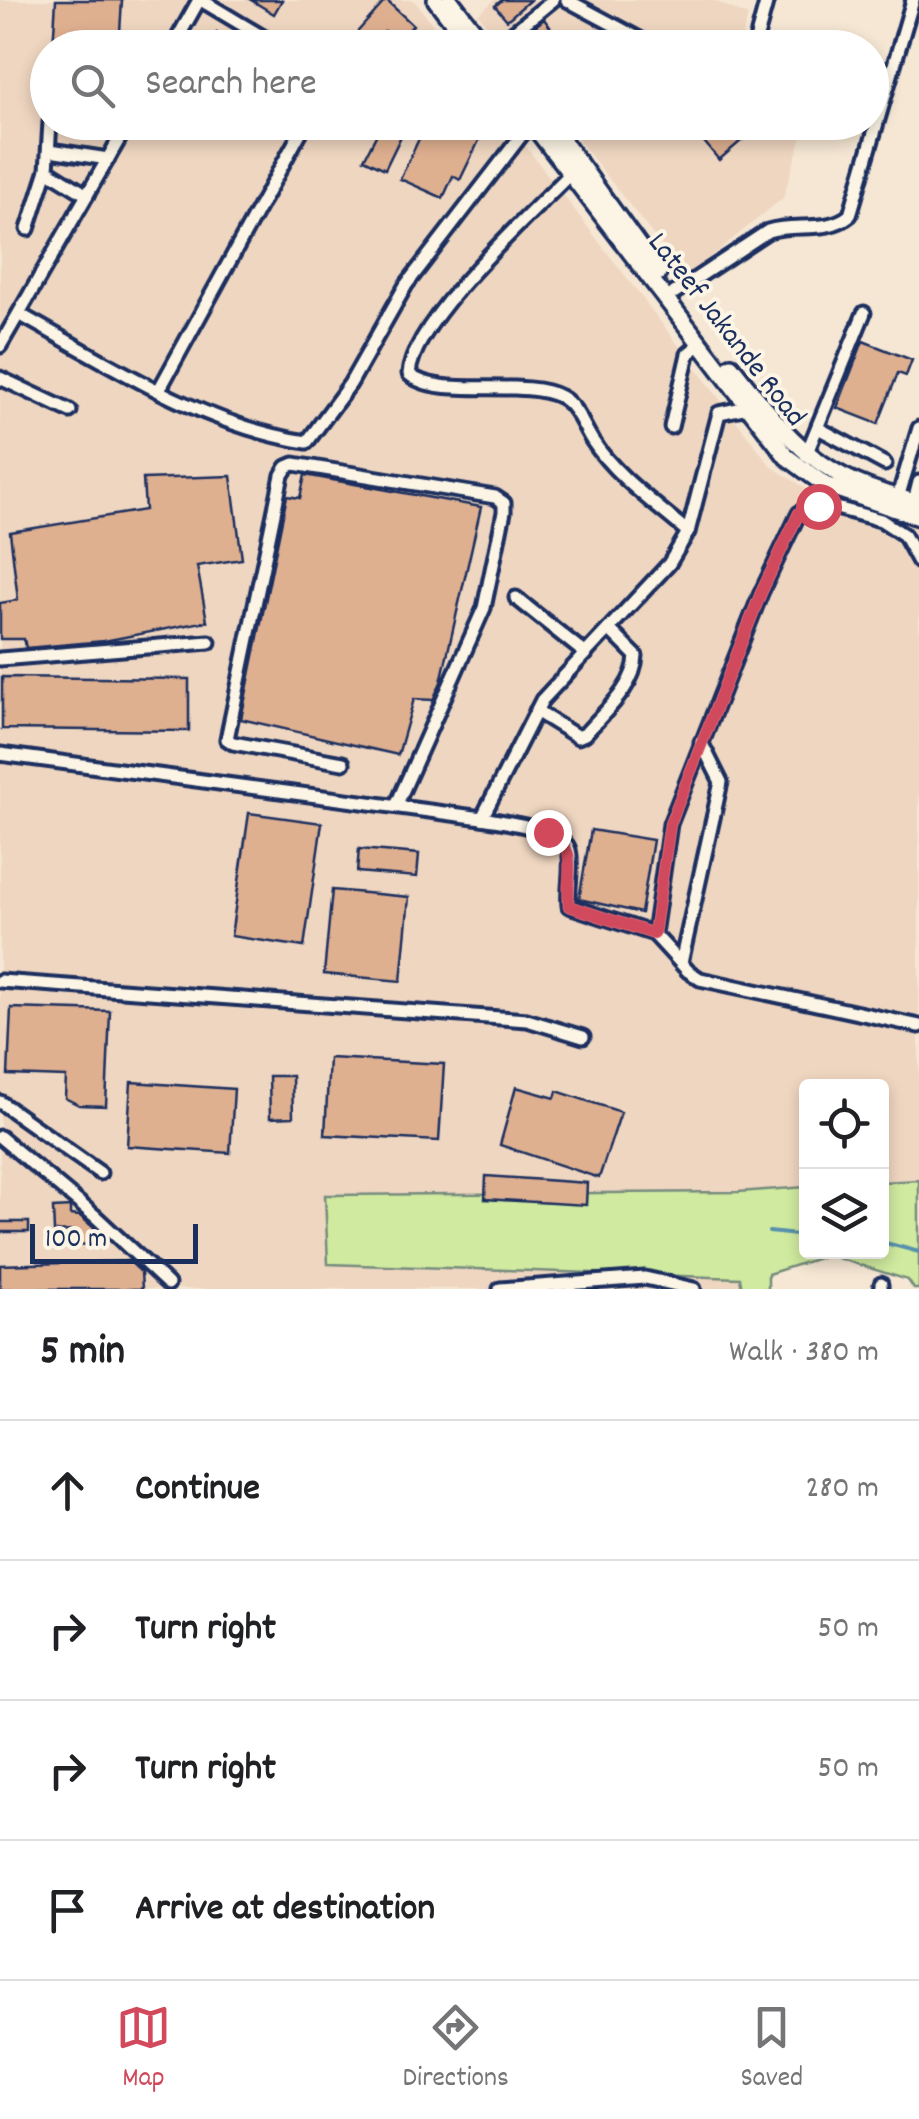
<!DOCTYPE html>
<meta charset="utf-8">
<style>
body{margin:0;font-family:Dekko,sans-serif;background:#f6f6f6;color:#202124}
.controls{position:absolute;right:30px;bottom:30px;display:grid;overflow:hidden;border-radius:10px;box-shadow:0 5px 15px #0003}
.controls button{width:90px;height:90px;display:grid;place-items:center;padding:0;border:0;border-bottom:2px solid #e0e0e0;background:#fff;color:#202124;font:50px sans-serif}
.scale{position:absolute;left:30px;bottom:25px;width:168px;box-sizing:border-box;padding-left:10px;border:5px solid #1b2f5e;border-top:0;font-size:28px;line-height:35px;white-space:nowrap;color:#1b2f5e;-webkit-text-stroke:8px #fcf5e5;paint-order:stroke}
.stop{position:absolute;width:30px;height:30px;margin:-22px;border:8px solid #d1495b;border-radius:50%;background:#fff}
.stop.end{background:#d1495b;border-color:#fff;box-shadow:0 2px 10px #0008}
.list{margin:0;padding:0;list-style:none}
h2{display:flex;justify-content:space-between;align-items:center;height:130px;margin:0;padding:0 40px;font-size:42px}
h2 small{font-size:32px;font-weight:400;color:#757577}
.list li{display:grid;grid-template-columns:65px 1fr auto;gap:30px;align-items:center;box-sizing:border-box;height:140px;padding:0 40px;border-top:2px solid #e0e0e0}
.list b{display:block;font-size:38px;white-space:nowrap}
.list em{font-size:32px;font-style:normal;color:#757577}
.icon{flex:none;width:55px;height:55px;fill:none;stroke:currentColor;stroke-width:2;stroke-linecap:round;stroke-linejoin:round}
.map{position:relative;flex:none;width:919px;height:1289px;overflow:hidden}
.search{position:absolute;background:#fff;box-shadow:0 5px 15px #0003;left:30px;right:30px;top:30px;height:110px;display:flex;align-items:center;gap:25px;box-sizing:border-box;padding:0 35px;border-radius:55px;color:#757577;font-size:38px}
.sheet{height:690px;background:#fff}
nav{display:flex;justify-content:space-around;align-items:center;box-sizing:border-box;height:140px;border-top:2px solid #e0e0e0;background:#fff;font-size:28px;color:#757577}
nav a{display:grid;justify-items:center;gap:5px}
nav .on{color:#d1495b}
.map>svg:first-child{display:block}
</style>
<div class="map">
<svg width="919" height="1289" viewBox="0 0 919 1289">
<rect width="100%" height="100%" fill="#f6e7d4"/>
<filter id="ink" filterUnits="userSpaceOnUse"><feTurbulence type="fractalNoise" baseFrequency=".01" numOctaves="2"/><feDisplacementMap in="SourceGraphic" scale="20" xChannelSelector="R" yChannelSelector="G"/><feConvolveMatrix kernelMatrix="1 2 1 2 8 2 1 2 1" color-interpolation-filters="sRGB"/></filter>
<g filter="url(#ink)">
<g fill="#efd6c0">
<polygon points="0,0 414,0 450,47 48,48 48,122 508,123 771,466 808,490 919,524 919,1180 882,1182 882,1086 806,1086 806,1187 738,1192 325,1195 741,1278 742,1289 0,1289"/>
<polygon points="495,0 713,0 748,16 739,47 506,48 478,14"/>
<polygon points="565,123 806,123 783,198 686,277"/>
</g>
<polygon fill="#d0ea9f" stroke="#768c7e" stroke-width="2.5" points="919,1180 919,1289 914,1289 908,1280 828,1255 768,1274 768,1289 742,1289 740,1278 328,1264 325,1195 738,1192 806,1187 806,1252 882,1252 882,1182"/>
<g fill="none" stroke-linecap="round" stroke-linejoin="round">
<g stroke="#5991ac" stroke-width="4">
<polyline points="769,1232 806,1236"/>
<polyline points="882,1242 919,1252"/>
</g>
</g>
<g fill="#dfb090" stroke="#1b2f5e" stroke-width="2.5">
<polygon points="56,0 122,0 119,48 53,48"/>
<polygon points="251,0 282,0 274,14"/>
<polygon points="386,0 413,25 398,42 385,31 370,48 343,48"/>
<polygon points="502,0 530,0 507,20 495,6"/>
<polygon points="544,19 566,48 528,48 521,38"/>
<polygon points="217,32 244,48 208,48"/>
<polygon points="383,122 403,132 385,169 364,159"/>
<polygon points="427,122 475,122 485,128 460,180 453,176 443,198 400,179"/>
<polygon points="688,122 763,122 719,160"/>
<polygon points="863,341 912,360 906,376 898,373 878,424 837,408"/>
<polygon points="305,475 481,507 441,682 433,700 414,699 398,755 241,719 287,496 300,498"/>
<polygon points="231,476 242,559 197,566 207,621 104,641 26,648 24,639 0,639 0,603 18,600 10,532 145,510 143,479"/>
<polygon points="2,677 189,679 189,731 2,729"/>
<polygon points="249,813 322,823 304,947 231,936"/>
<polygon points="591,830 653,840 641,913 579,899"/>
<polygon points="359,849 419,854 417,877 357,872"/>
<polygon points="332,890 409,897 401,981 324,974"/>
<polygon points="11,1008 110,1011 106,1106 79,1105 65,1098 66,1077 8,1075"/>
<polygon points="329,1058 444,1064 439,1141 325,1135"/>
<polygon points="269,1076 292,1076 293,1117 270,1118"/>
<polygon points="131,1082 234,1089 230,1153 127,1146"/>
<polygon points="516,1087 555,1098 557,1091 621,1112 599,1178 500,1145"/>
<polygon points="486,1176 587,1183 586,1205 485,1199"/>
<polygon points="70,1207 70,1215 80,1216 94,1228 93,1245 71,1244 72,1231 54,1232 53,1208"/>
<rect x="0" y="1222" width="29" height="10"/>
<polygon points="129,1261 141,1272 142,1289 0,1289 0,1265"/>
</g>
<g fill="none" stroke-linecap="round" stroke-linejoin="round">
<defs>
<g id="minor">
<polyline points="201,0 281,48"/>
<polyline points="567,0 651,45"/>
<polyline points="755,44 767,0"/>
<polyline points="172,48 199,0"/>
<polyline points="494,48 553,0"/>
<polyline points="50,150 108,159"/>
<polyline points="47,170 87,195"/>
<path d="M570,174C531,214 413,320 409,374C437,400 524,377 561,397C576,405 583,426 592,440C615,476 657,505 688,532"/>
<polyline points="28,229 47,170 50,122"/>
<path d="M674,293L768,231C795,222 827,234 850,215L913,0"/>
<path d="M19,314C110,364 202,426 307,442L350,384L406,285L531,123"/>
<polyline points="0,346 129,122"/>
<polyline points="0,378 70,411"/>
<polyline points="159,390 306,122"/>
<polyline points="671,427 688,354 700,344"/>
<polyline points="818,428 885,464"/>
<polyline points="806,455 864,313"/>
<polyline points="897,501 919,428"/>
<polyline points="913,506 919,482"/>
<polyline points="516,598 586,654"/>
<polyline points="0,659 209,642"/>
<path d="M536,711L578,737L585,734C604,712 635,687 636,656L609,629"/>
<path d="M0,754L482,818C502,822 564,828 569,850C573,866 567,889 569,906L654,934L688,971L700,979L919,1026"/>
<polyline points="343,763 233,743 227,739 282,475 287,467 294,464 495,497 504,503 504,512 484,608 396,806"/>
<polyline points="482,818 542,700 669,564 688,532 719,413 748,407"/>
<polyline points="654,934 670,824 761,593 799,513 818,506 829,506 881,520 904,535 919,562"/>
<polyline points="681,963 721,782 701,742"/>
<polyline points="0,981 527,1020 583,1037"/>
<polyline points="0,1102 100,1173"/>
<polyline points="0,1137 95,1216 168,1284"/>
<polyline points="500,1289 645,1278 694,1289"/>
<polyline points="881,1289 881,1284"/>
</g>
<g id="major">
<polyline points="436,0 473,48"/>
<polyline points="450,0 487,48"/>
<polyline points="531,122 787,457 825,485 919,517"/>
<polyline points="549,122 658,273"/>
<path d="M731,366C792,444 818,479 919,503"/>
</g>
</defs>
<use href="#minor" stroke="#1b2f5e" stroke-width="19"/>
<use href="#major" stroke="#1b2f5e" stroke-width="22"/>
<use href="#minor" stroke="#fcf5e5" stroke-width="11"/>
<use href="#major" stroke="#fcf5e5" stroke-width="15"/>
</g>
</g>
<g fill="none" stroke-linecap="round" stroke-linejoin="round" filter="url(#ink)">
<path stroke="#d1495b" stroke-width="12" d="M548,832C581,850 565,872 569,906L654,934L670,824L761,593L796,519L799,513L818,506"/>
</g>
<g text-anchor="middle" dominant-baseline="central" stroke-width="8" stroke-linejoin="round" paint-order="stroke">
<g font-size="30" fill="#1b2f5e" stroke="#fcf5e5">
<text transform="translate(725 331) rotate(52)">Lateef Jakande Road</text>
</g>
</g>
</svg>
<div class="controls">
<button><svg class="icon" aria-label="locate" viewBox="0 0 24 24"><circle cx="12" cy="12" r="6"/><path d="M12 2v4M12 18v4M2 12h4M18 12h4"/></svg></button>
<button><svg class="icon" aria-label="layers" viewBox="0 0 24 24"><path d="M12 4l9 5-9 5-9-5zM3 14l9 5 9-5"/></svg></button>
</div>
<div class="scale">100 m</div>
<div class="stop" style="left:818px;top:506px"></div>
<div class="stop end" style="left:548px;top:832px"></div>
<div class="search"><svg class="icon" aria-label="search" viewBox="0 0 24 24"><circle cx="10" cy="10" r="6"/><path d="M15 15l6 6"/></svg>Search here</div>
</div>
<section class="sheet">
<h2>5 min<small>Walk · 380 m</small></h2>
<ul class="list">
<li><svg class="icon" aria-label="ahead" viewBox="0 0 24 24"><path d="M12 20V5M6 11l6-6 6 6"/></svg><div><b>Continue</b></div><em>280 m</em></li>
<li><svg class="icon" aria-label="right" viewBox="0 0 24 24"><path d="M7 20v-9h11M14 6l5 5-5 5"/></svg><div><b>Turn right</b></div><em>50 m</em></li>
<li><svg class="icon" aria-label="right" viewBox="0 0 24 24"><path d="M7 20v-9h11M14 6l5 5-5 5"/></svg><div><b>Turn right</b></div><em>50 m</em></li>
<li><svg class="icon" aria-label="arrive" viewBox="0 0 24 24"><path d="M6 21V4h12l-3 4 3 4H6"/></svg><div><b>Arrive at destination</b></div></li>
</ul>
</section>
<nav>
<a class="on"><svg class="icon" aria-label="map" viewBox="0 0 24 24"><path d="M3 6l6-2 6 2 6-2v14l-6 2-6-2-6 2zM9 4v14M15 6v14"/></svg>Map</a>
<a><svg class="icon" aria-label="directions" viewBox="0 0 24 24"><path d="M12 3l9 9-9 9-9-9zM9 14v-3h6M13 9l2 2-2 2"/></svg>Directions</a>
<a><svg class="icon" aria-label="saved" viewBox="0 0 24 24"><path d="M7 4h10v16l-5-4-5 4z"/></svg>Saved</a>
</nav>
